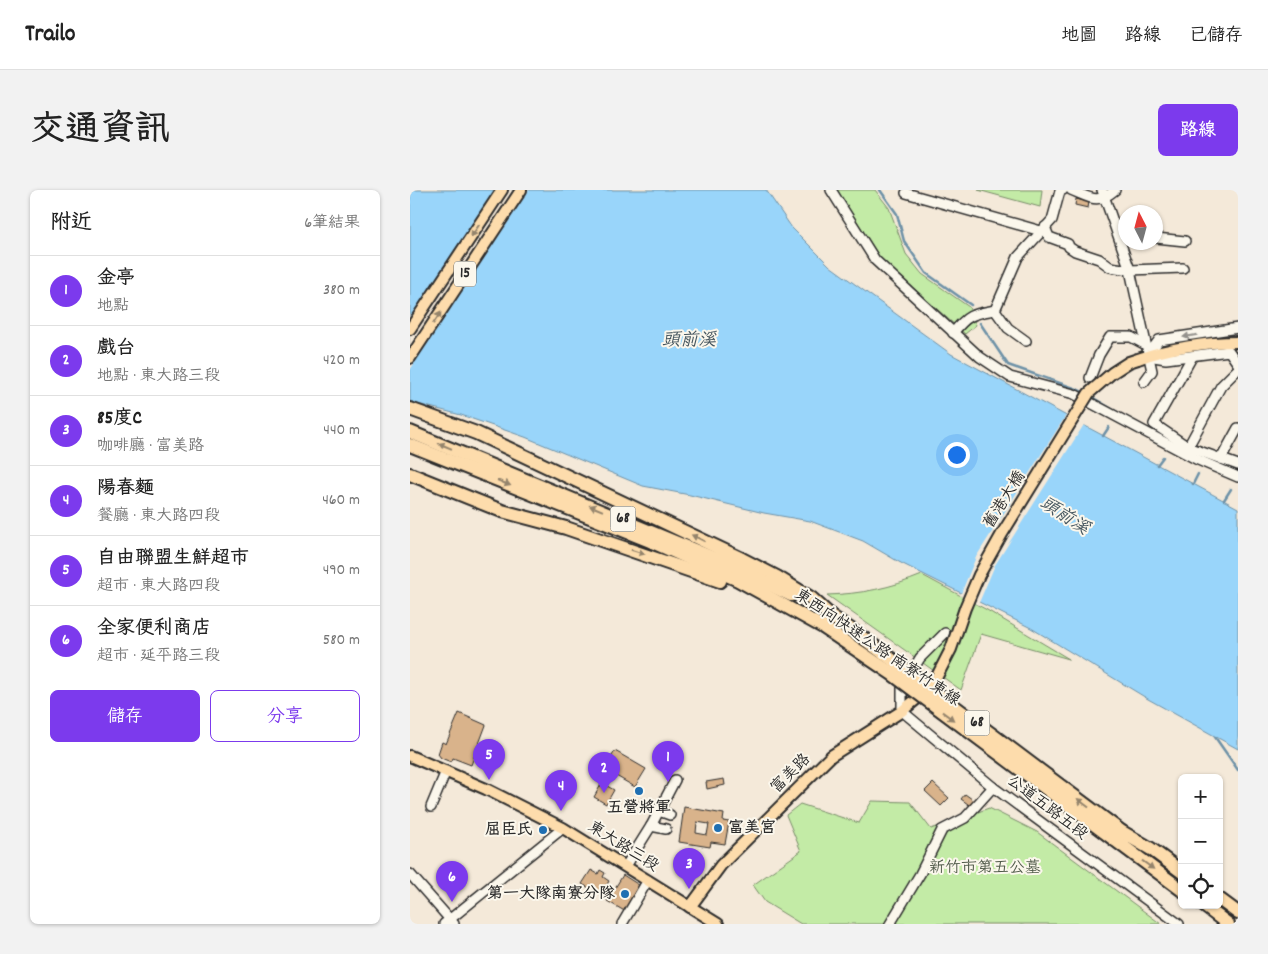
<!DOCTYPE html>
<html lang="zh-TW">
<meta charset="utf-8">
<style>
body{margin:0;font-family:Dekko,"LXGW WenKai TC",sans-serif;background:#f2f2f2;color:#222}
.controls{position:absolute;right:15px;bottom:15px;display:grid;overflow:hidden;border-radius:8px;box-shadow:0 1px 4px #0004}
.controls button{width:45px;height:45px;display:grid;place-items:center;padding:0;border:0;border-bottom:1px solid #e0e0e0;background:#fff;color:#222;font:25px sans-serif}
.compass{position:absolute;left:708px;top:15px;width:45px;height:45px;border-radius:50%;background:#fff;box-shadow:0 1px 4px #0004;rotate:354deg}
.you{position:absolute;left:546px;top:264px;width:18px;height:18px;margin:-12px;border:4px solid #fff;border-radius:50%;background:#1a73e8;box-shadow:0 0 0 8px #1a73e833}
.badge{display:grid;place-items:center;width:32px;height:32px;border-radius:50%;background:#7c3aed;color:#fff;font-size:16px;font-weight:700}
.pin{position:absolute;translate:-50% -41px;filter:drop-shadow(0 1px 2px #0008)}
.pin::after{content:'';position:absolute;top:26px;width:18px;height:15px;background:inherit;clip-path:polygon(0 0,100% 0,50% 100%)}
.list{margin:0;padding:0;list-style:none}
h2{display:flex;justify-content:space-between;align-items:center;height:65px;margin:0;padding:0 20px;font-size:21px}
h2 small{font-size:16px;font-weight:400;color:#767676}
.list li{display:grid;grid-template-columns:32px 1fr auto;gap:15px;align-items:center;box-sizing:border-box;height:70px;padding:0 20px;border-top:1px solid #e0e0e0}
.list b{display:block;font-size:19px;white-space:nowrap}
.list p{margin:0;font-size:16px;white-space:nowrap;color:#767676}
.list em{font-size:16px;font-style:normal;color:#767676}
.actions{display:flex;gap:10px;padding:15px 20px}
.actions a{flex:1;padding:11px 0;border:1px solid #7c3aed;border-radius:8px;text-align:center;font-size:18px;color:#7c3aed}
.actions .main{background:#7c3aed;color:#fff}
.icon{flex:none;width:28px;height:28px;fill:none;stroke:currentColor;stroke-width:2;stroke-linecap:round;stroke-linejoin:round}
.map{position:relative;flex:none;width:828px;height:734px;overflow:hidden;border-radius:8px}
header{display:flex;align-items:center;gap:30px;box-sizing:border-box;height:70px;padding:0 25px;background:#fff;border-bottom:1px solid #e0e0e0}
header strong{font-size:24px}
nav{display:flex;gap:28px;margin-inline-start:auto;font-size:18px}
.intro{display:flex;align-items:center;justify-content:space-between;box-sizing:border-box;height:120px;padding:0 30px}
h1{margin:0;font-size:35px}
.button{padding:12px 22px;border-radius:8px;background:#7c3aed;color:#fff;font-size:18px;font-weight:700}
main{display:flex;gap:30px;padding:0 30px}
aside{flex:1;background:#fff;border-radius:8px;box-shadow:0 1px 4px #0004}
.map>svg:first-child{display:block}
</style>
<header>
<strong>Trailo</strong>
<nav><a>地圖</a><a>路線</a><a>已儲存</a></nav>
</header>
<div class="intro"><h1>交通資訊</h1><a class="button">路線</a></div>
<main>
<aside>
<h2>附近<small>6筆結果</small></h2>
<ul class="list">
<li><span class="badge">1</span><div><b>金亭</b><p>地點</p></div><em>380 m</em></li>
<li><span class="badge">2</span><div><b>戲台</b><p>地點 · 東大路三段</p></div><em>420 m</em></li>
<li><span class="badge">3</span><div><b>85度C</b><p>咖啡廳 · 富美路</p></div><em>440 m</em></li>
<li><span class="badge">4</span><div><b>陽春麵</b><p>餐廳 · 東大路四段</p></div><em>460 m</em></li>
<li><span class="badge">5</span><div><b>自由聯盟生鮮超市</b><p>超市 · 東大路四段</p></div><em>490 m</em></li>
<li><span class="badge">6</span><div><b>全家便利商店</b><p>超市 · 延平路三段</p></div><em>580 m</em></li>
</ul>
<div class="actions"><a class="main">儲存</a><a>分享</a></div>
</aside>
<div class="map">
<svg width="828" height="734" viewBox="0 0 828 734">
<rect width="100%" height="100%" fill="#f4e9d9"/>
<filter id="ink" filterUnits="userSpaceOnUse"><feTurbulence type="fractalNoise" baseFrequency=".02" numOctaves="2"/><feDisplacementMap in="SourceGraphic" scale="10" xChannelSelector="R" yChannelSelector="G"/><feConvolveMatrix kernelMatrix="1 2 1 2 8 2 1 2 1" color-interpolation-filters="sRGB"/></filter>
<g filter="url(#ink)">
<g fill="#c3eba6" stroke="#778b68">
<polygon points="427,0 465,0 479,18 496,64 512,84 559,117 566,135 555,144 471,69"/>
<polygon points="568,0 632,0 630,17"/>
<path d="M512,385L577,420L659,469L571,444L551,500L417,405C450,404 481,398 512,385Z"/>
<polygon points="462,611 500,612 521,639 579,618 627,642 751,734 391,734 355,712 343,695 391,661 376,625 390,614 449,633"/>
</g>
<polygon fill="#99d5fa" stroke="#6d91a7" points="0,0 356,0 382,38 420,76 541,164 828,318 828,559 738,509 621,438 489,372 453,351 400,331 354,323 280,305 233,296 115,247 51,225 0,212"/>
<g fill="#f4e9d9">
<polygon points="86,0 119,0 0,180 0,130"/>
<polygon points="657,224 675,233 585,375 568,415 550,406 566,367"/>
</g>
<g fill="none" stroke-linecap="round" stroke-linejoin="round">
<g stroke="#6d91a7" stroke-width="2.5">
<polyline points="470,0 487,24 494,51 516,83 561,115"/>
<polyline points="570,133 598,175 667,199 675,203"/>
<polyline points="680,206 714,226"/>
<polyline points="693,246 699,237"/>
<polyline points="747,275 753,267"/>
<polyline points="783,294 788,284"/>
<polyline points="814,310 821,299"/>
<polyline points="805,547 828,580"/>
</g>
</g>
<g fill="#d9b38b" stroke="#2b2b2b" fill-rule="evenodd">
<polygon points="666,9 679,12 678,18 665,15"/>
<polygon points="49,523 76,535 61,575 43,568 41,572 31,568 28,564 32,552 36,554"/>
<polygon points="205,561 236,579 225,597 194,579"/>
<polygon points="314,589 315,595 297,599 296,592"/>
<polygon points="192,593 204,600 196,614 184,607"/>
<polygon points="523,593 539,608 531,616 515,601"/>
<polygon points="555,604 566,612 562,617 551,609"/>
<path d="M274,617L314,624L313,631L319,632L315,654L301,652L300,657L269,652ZM287,632L299,634L297,645L286,643Z"/>
<polygon points="181,680 188,684 190,680 195,683 193,687 199,691 191,705 172,694"/>
<polygon points="213,685 232,697 218,723 197,711"/>
</g>
<g fill="none" stroke-linecap="round" stroke-linejoin="round">
<defs>
<g id="minor">
<polyline points="421,0 465,70 570,167 600,187 664,204 786,269 828,287"/>
<path d="M661,0C681,8 687,15 705,0"/>
<polyline points="692,0 720,80 742,181 734,192"/>
<polyline points="496,3 631,41"/>
<polyline points="635,37 639,47 658,54 659,57 665,61 689,69 700,77 720,80 773,78"/>
<polyline points="746,48 775,51"/>
<polyline points="585,120 598,138 616,151"/>
<path d="M543,143C558,124 563,124 585,120L608,67L642,30L650,1L653,0"/>
<polyline points="738,165 749,150 828,138"/>
<polyline points="738,166 756,169 819,161 828,174"/>
<polyline points="782,167 744,234 778,257 828,275"/>
<polyline points="680,188 689,165 700,147 721,147 736,155"/>
<polyline points="778,257 811,196 828,179"/>
<polyline points="811,269 828,238"/>
<polyline points="535,443 510,468 492,498 492,521 583,597 769,734"/>
<polyline points="234,614 249,621 260,625"/>
<polyline points="21,617 36,581"/>
<polyline points="241,636 256,639"/>
<polyline points="216,676 241,636 265,590"/>
<polyline points="0,684 44,734"/>
<polyline points="34,734 153,638"/>
<polyline points="212,734 238,690"/>
<polyline points="480,734 510,684 532,640 555,628 583,597"/>
</g>
<g id="major">
<polyline points="0,139 92,0"/>
<polyline points="0,168 111,0"/>
<path d="M728,169C758,158 797,152 828,152"/>
<polyline points="0,566 76,599 153,638 308,734"/>
<polyline points="280,717 311,675 421,566 492,521 515,502"/>
</g>
<g id="highway">
<polyline points="0,219 66,243 332,369 367,387 401,408 421,426"/>
<polyline points="0,242 313,372 381,405"/>
<polyline points="0,255 240,351 328,390 413,437"/>
<polyline points="0,284 92,321 156,338 310,391"/>
<polyline points="712,642 741,659 772,682"/>
<polyline points="705,650 772,700"/>
<polyline points="809,709 828,723"/>
<polyline points="793,715 818,734"/>
</g>
</defs>
<use href="#minor" stroke="#2b2b2b" stroke-width="12"/>
<use href="#major" stroke="#2b2b2b" stroke-width="14"/>
<use href="#highway" stroke="#2b2b2b" stroke-width="16"/>
<use href="#minor" stroke="#fbf7ec" stroke-width="9"/>
<use href="#major" stroke="#fddcac" stroke-width="10"/>
<use href="#highway" stroke="#fddcac" stroke-width="12"/>
<defs>
<polyline id="major-bridge" points="523,494 541,459 555,418 569,385 592,344 679,203 702,183 719,172 728,169"/>
<g id="highway-bridge">
<polyline points="421,426 449,445 712,642"/>
<polyline points="413,437 481,483 705,650"/>
</g>
</defs>
<use href="#major-bridge" stroke="#2b2b2b" stroke-width="14" stroke-linecap="butt"/>
<use href="#highway-bridge" stroke="#2b2b2b" stroke-width="16" stroke-linecap="butt"/>
<use href="#major-bridge" stroke="#fddcac" stroke-width="10"/>
<use href="#highway-bridge" stroke="#fddcac" stroke-width="12"/>
</g>
<defs><path id="oneway-solid" d="M-6-.8H1V-3.2L6.5 0L1 3.2V.8H-6Z" transform="scale(1.25)"/></defs>
<g fill="#94846c">
<use href="#oneway-solid" transform="translate(65 41) rotate(124)"/>
<use href="#oneway-solid" transform="translate(27 128) rotate(-57)"/>
<use href="#oneway-solid" transform="translate(35 256) rotate(-158)"/>
<use href="#oneway-solid" transform="translate(94 293) rotate(22)"/>
<use href="#oneway-solid" transform="translate(186 318) rotate(-158)"/>
<use href="#oneway-solid" transform="translate(288 348) rotate(-154)"/>
<use href="#oneway-solid" transform="translate(228 362) rotate(18)"/>
<use href="#oneway-solid" transform="translate(538 526) rotate(36)"/>
<use href="#oneway-solid" transform="translate(673 613) rotate(-143)"/>
<use href="#oneway-solid" transform="translate(738 675) rotate(36)"/>
</g>
<use fill="#93918c" href="#oneway-solid" transform="translate(780 146) rotate(171)"/>
</g>
<g fill="#1f6fb2" stroke="#fbf7ec" stroke-width="2">
<circle cx="229" cy="601" r="5"/>
<circle cx="308" cy="638" r="5"/>
<circle cx="133" cy="640" r="5"/>
<circle cx="215" cy="704" r="5"/>
</g>
<g text-anchor="middle" dominant-baseline="central" stroke-width="4" stroke-linejoin="round" paint-order="stroke">
<g fill="#fbf7ec" stroke="#696865" stroke-width="1">
<rect x="44" y="71.5" width="22" height="25" rx="4"/>
<rect x="200.5" y="316.5" width="25" height="25" rx="4"/>
<rect x="554.5" y="520.5" width="25" height="25" rx="4"/>
</g>
<g font-size="15" font-weight="bold" fill="#2b2b2b">
<text x="55" y="84">15</text>
<text x="213" y="329">68</text>
<text x="567" y="533">68</text>
</g>
<g font-size="16" fill="#2b2b2b" stroke="#fbf7ec">
<text transform="translate(595 310) rotate(-58)">舊港大橋</text>
<text transform="translate(467 458) rotate(34)">東西向快速公路 南寮竹東線</text>
<text transform="translate(381 584) rotate(-45)">富美路</text>
<text transform="translate(637 618) rotate(37)">公道五路五段</text>
<text transform="translate(213 657) rotate(32)">東大路三段</text>
</g>
<g font-size="16" font-weight="bold" fill="#2b2b2b" stroke="#fbf7ec" text-anchor="end">
<text x="229" y="618" text-anchor="middle">五營將軍</text>
<text x="318" y="638" text-anchor="start">富美宮</text>
<text x="123" y="640">屈臣氏</text>
<text x="205" y="704">第一大隊南寮分隊</text>
</g>
<g font-size="16" fill="#515b4a" stroke="#fbf7ec">
<text x="575" y="678">新竹市第五公墓</text>
</g>
<g font-size="18" font-style="italic" fill="#46565f" stroke="#fbf7ec">
<text x="279" y="151">頭前溪</text>
<text transform="translate(654 327) rotate(33)">頭前溪</text>
</g>
</g>
</svg>
<div class="controls">
<button>+</button>
<button>−</button>
<button><svg class="icon" aria-label="locate" viewBox="0 0 24 24"><circle cx="12" cy="12" r="6"/><path d="M12 2v4M12 18v4M2 12h4M18 12h4"/></svg></button>
</div>
<svg class="compass" viewBox="-18 -18 36 36"><path d="M0-13l5 13h-10z" fill="#e53935"/><path d="M0 13l5-13h-10z" fill="#767676"/></svg>
<div class="you"></div>
<div class="pin badge" style="left:258px;top:592px">1</div>
<div class="pin badge" style="left:194px;top:603px">2</div>
<div class="pin badge" style="left:279px;top:699px">3</div>
<div class="pin badge" style="left:151px;top:621px">4</div>
<div class="pin badge" style="left:79px;top:590px">5</div>
<div class="pin badge" style="left:42px;top:712px">6</div>
</div>
</main>
